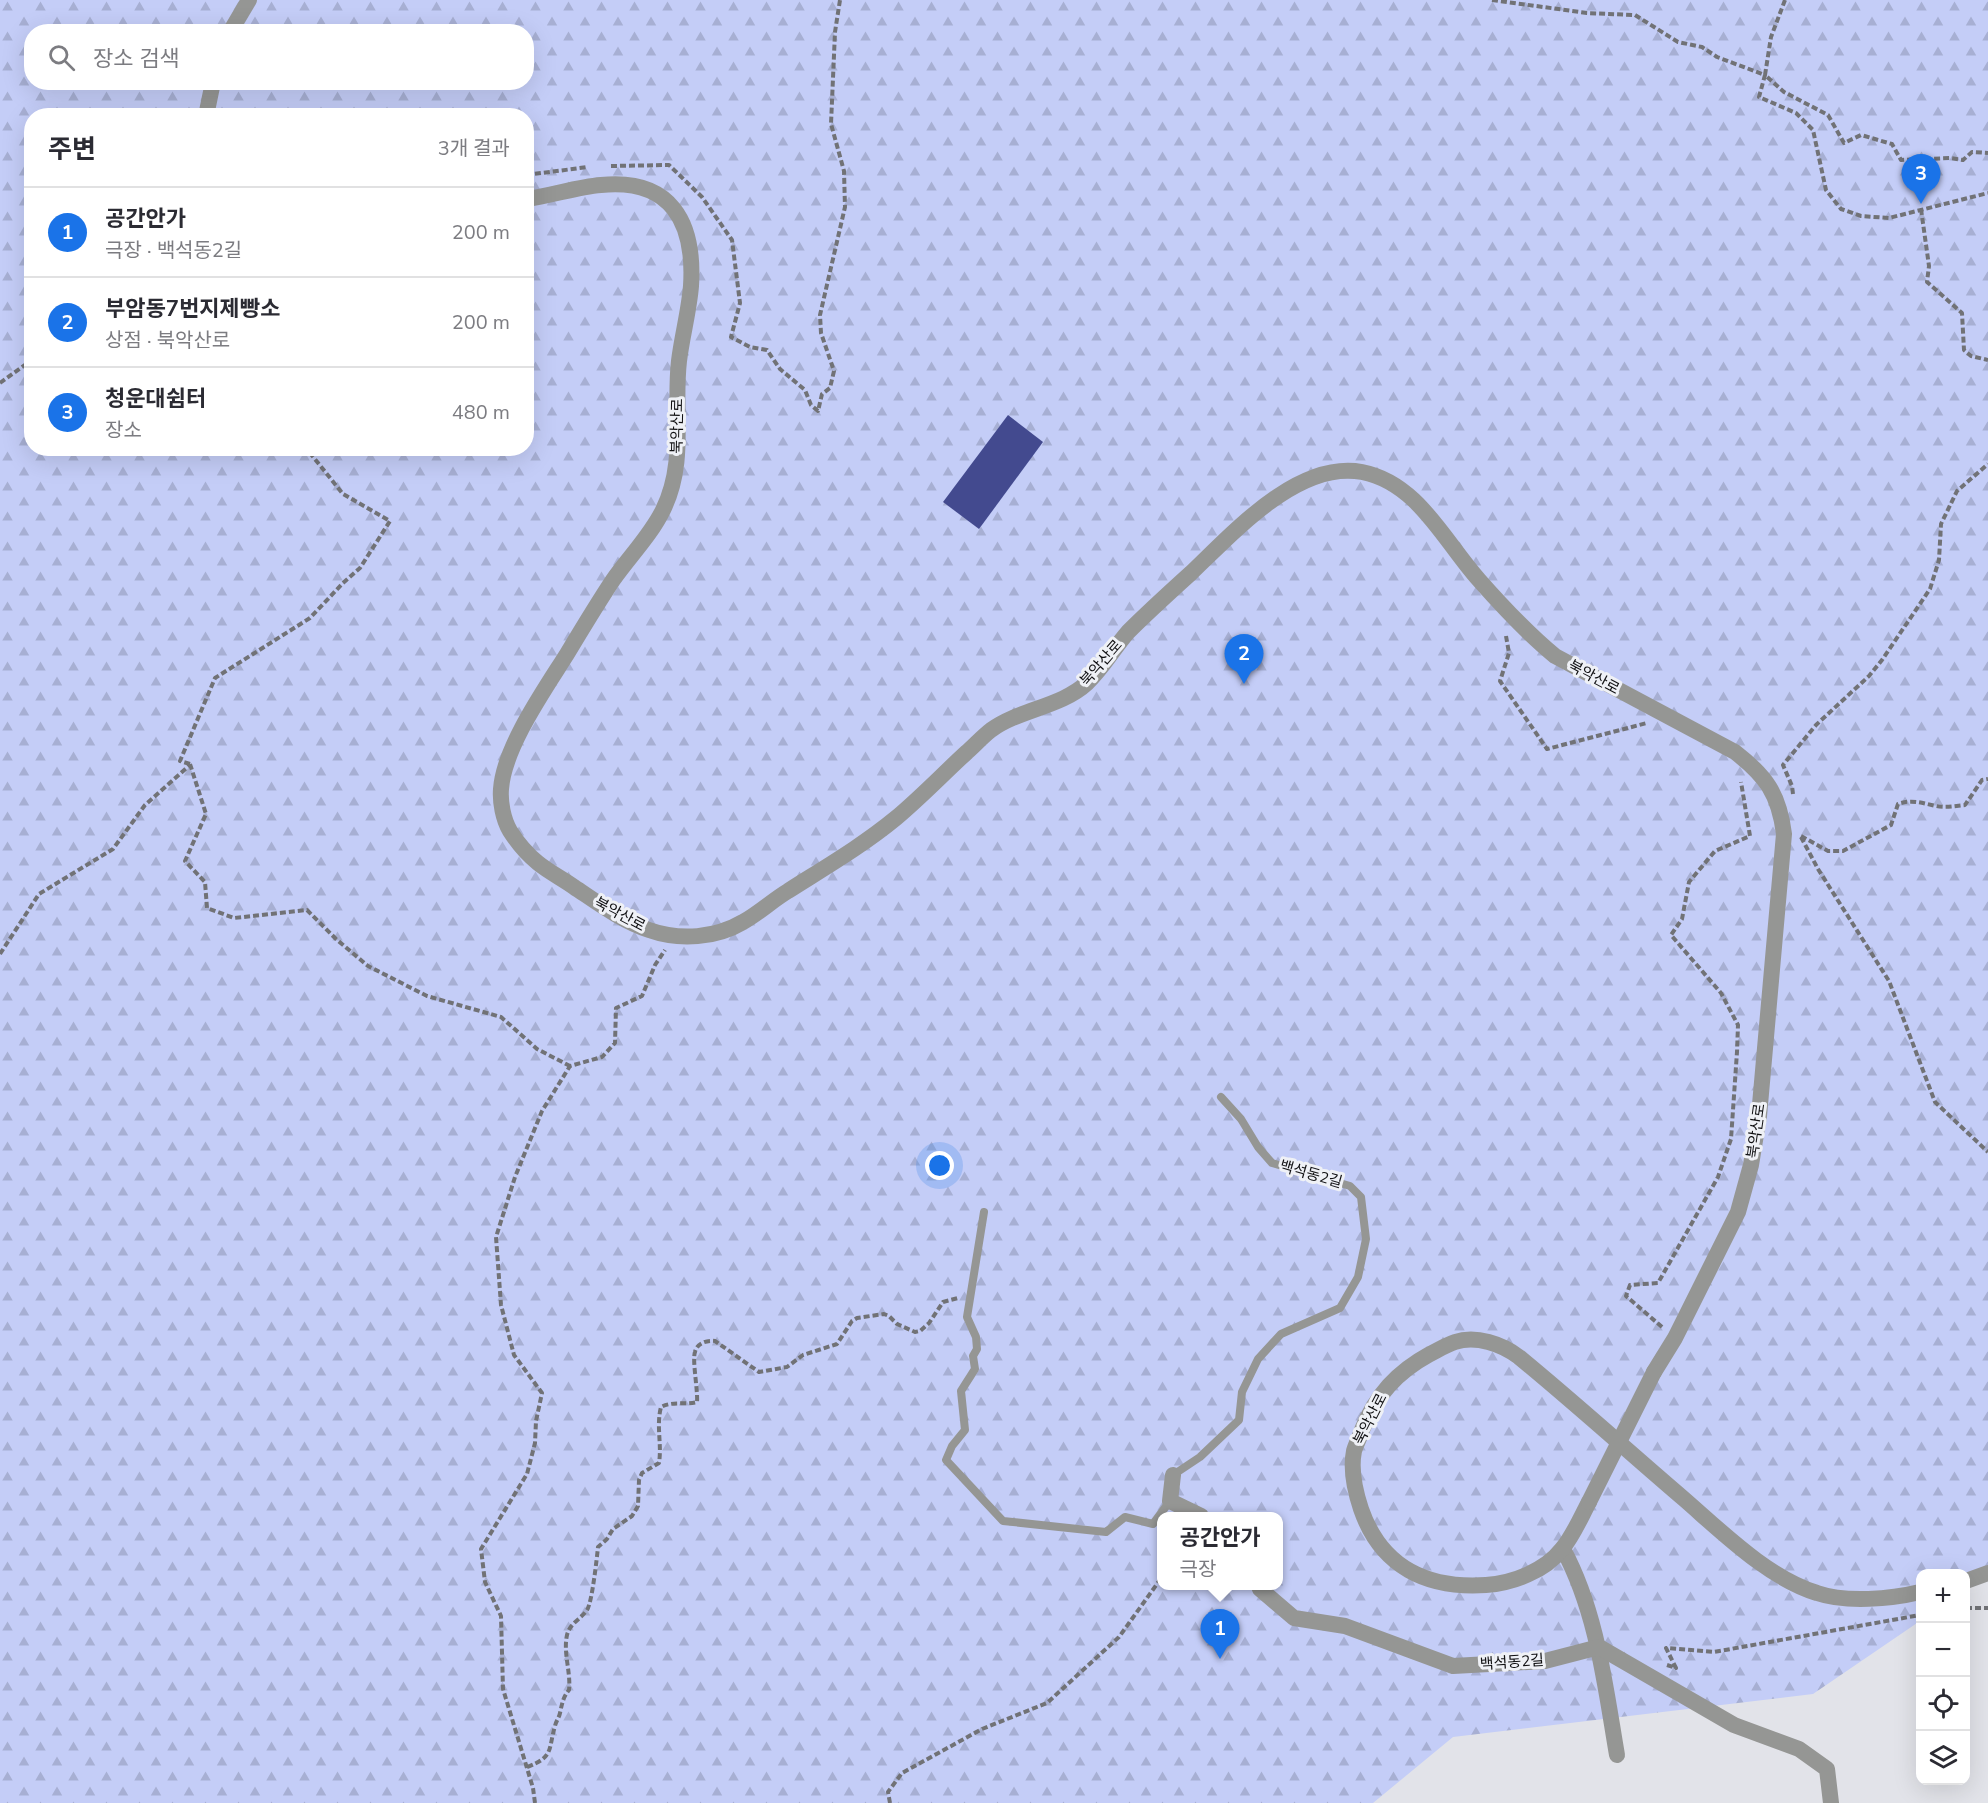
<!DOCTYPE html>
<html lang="ko">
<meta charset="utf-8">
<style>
body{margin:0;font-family:"Nunito Sans","Noto Sans KR",sans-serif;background:#f7f7f7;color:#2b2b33}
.controls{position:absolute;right:18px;bottom:18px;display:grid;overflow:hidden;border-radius:12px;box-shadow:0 6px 24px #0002}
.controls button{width:54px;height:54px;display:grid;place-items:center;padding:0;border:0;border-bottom:2px solid #e1e1e2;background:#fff;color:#2b2b33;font:30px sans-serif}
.you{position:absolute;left:940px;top:1166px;width:21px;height:21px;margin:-15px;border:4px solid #fff;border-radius:50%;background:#1a73e8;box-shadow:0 0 0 9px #1a73e833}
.badge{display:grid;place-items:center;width:39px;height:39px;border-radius:50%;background:#1a73e8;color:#fff;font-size:20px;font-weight:700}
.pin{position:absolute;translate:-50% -50px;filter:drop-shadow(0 2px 3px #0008)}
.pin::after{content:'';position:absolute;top:32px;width:21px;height:18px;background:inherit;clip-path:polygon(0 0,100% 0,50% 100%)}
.popup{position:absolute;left:1157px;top:1512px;width:126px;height:78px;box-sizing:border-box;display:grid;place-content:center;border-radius:12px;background:#fff;filter:drop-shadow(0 2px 4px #0005);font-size:20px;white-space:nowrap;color:#7c7c81}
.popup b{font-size:22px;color:#2b2b33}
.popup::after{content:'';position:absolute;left:50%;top:100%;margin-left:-12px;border:12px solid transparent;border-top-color:#fff}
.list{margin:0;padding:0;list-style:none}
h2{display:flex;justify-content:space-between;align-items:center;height:78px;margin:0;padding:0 24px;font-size:26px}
h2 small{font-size:20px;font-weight:400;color:#7c7c81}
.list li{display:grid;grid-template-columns:39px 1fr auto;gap:18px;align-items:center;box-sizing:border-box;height:90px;padding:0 24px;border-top:2px solid #e1e1e2}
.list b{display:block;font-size:22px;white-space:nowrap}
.list p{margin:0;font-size:20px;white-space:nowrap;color:#7c7c81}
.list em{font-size:20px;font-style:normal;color:#7c7c81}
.icon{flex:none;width:33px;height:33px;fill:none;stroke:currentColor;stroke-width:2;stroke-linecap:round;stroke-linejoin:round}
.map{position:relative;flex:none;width:1988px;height:1803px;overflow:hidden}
.search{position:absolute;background:#fff;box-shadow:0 6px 24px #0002;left:24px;top:24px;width:510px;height:66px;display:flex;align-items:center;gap:15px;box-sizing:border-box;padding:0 21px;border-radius:24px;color:#7c7c81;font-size:22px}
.panel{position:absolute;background:#fff;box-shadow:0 6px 24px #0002;left:24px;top:108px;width:510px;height:348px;border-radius:24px}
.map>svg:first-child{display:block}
</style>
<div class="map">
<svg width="1988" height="1803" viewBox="0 0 1988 1803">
<defs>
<pattern id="forest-firs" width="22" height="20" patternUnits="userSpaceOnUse" patternTransform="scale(1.5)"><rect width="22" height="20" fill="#c4cdf7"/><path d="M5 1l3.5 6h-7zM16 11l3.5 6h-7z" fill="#a7afd3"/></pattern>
</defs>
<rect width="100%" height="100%" fill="#e2e3e9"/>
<path fill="url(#forest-firs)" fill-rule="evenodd" d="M0,0H1988V1575L1966,1590V1574H1920V1621L1813,1694L1453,1737L1373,1803H0ZM32,32H526V82H32ZM32,116H526V448H32ZM1162,1516H1278V1586H1162Z"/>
<polygon fill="#434a8f" points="1008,415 1043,442 979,529 943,502"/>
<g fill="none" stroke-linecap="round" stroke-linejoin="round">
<g stroke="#717276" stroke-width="4" stroke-dasharray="6 3" stroke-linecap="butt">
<polyline points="1492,0 1587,13 1635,15 1678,42 1702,47 1717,57 1765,75 1759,97 1796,113 1813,130 1826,190 1841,209 1861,216 1889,218 1988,193"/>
<polyline points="1785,0 1771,37 1765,75 1784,92 1828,115 1844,143 1861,135 1892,144 1901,160 1950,158 1963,160 1972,152 1988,153"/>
<polyline points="611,166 669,165 702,197 732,240 740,303 731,337 750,347 767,350 780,369 805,390 811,405 818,411 822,394 830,388 834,371 821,333 820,315 845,207 844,171 831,124 835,32 840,0"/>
<polyline points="526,175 588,167"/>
<polyline points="1921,209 1929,266 1927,282 1962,313 1964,350 1971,356 1988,360"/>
<polyline points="0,383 32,360"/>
<polyline points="1506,636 1509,653 1500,681 1547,749 1647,723"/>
<polyline points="190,764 206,814 185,861 205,882 207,908 234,918 307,910 336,939 368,966 427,996 501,1017 537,1049 570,1066"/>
<polyline points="190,764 180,761 215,678 310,618 343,583 360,568 390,521 343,494 306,448"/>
<polyline points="1793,794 1792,786 1783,765 1816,725 1869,676 1882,660 1930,589 1939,560 1941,524 1957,491 1988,464"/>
<path d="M1801,836L1828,851H1843L1891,825L1898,804C1912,799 1922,803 1936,806C1945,808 1955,806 1965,805L1982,780L1988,779"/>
<polyline points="1801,837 1818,869 1889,981 1935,1102 1988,1152"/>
<polyline points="0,954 39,894 113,849 145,805 190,765"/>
<polyline points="1662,1327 1626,1296 1630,1285 1658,1283 1718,1177 1731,1139 1737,1052 1738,1025 1721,993 1671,935 1682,919 1689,882 1715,851 1750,836 1741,782"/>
<polyline points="1966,1608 1988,1608"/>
<polyline points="1667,1665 1676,1668 1666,1648 1714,1652 1920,1615"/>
<path d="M527,1767C554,1757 548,1750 555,1726C556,1721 559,1718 560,1713C562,1704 563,1697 569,1690C571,1672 563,1653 567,1635C570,1623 581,1619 587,1610C592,1603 597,1557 598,1547L607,1539L613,1529L632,1516L638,1506L639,1480L642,1473L659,1463C662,1444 656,1426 661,1407C672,1401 685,1405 697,1402C698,1390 692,1360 695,1352C697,1343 707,1340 715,1341L759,1372L787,1367L803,1355L837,1344L852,1321L857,1318L884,1314L889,1316L897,1324L915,1332L920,1331L929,1323L943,1302L958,1298"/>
<polyline points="535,1803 533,1788 503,1689 501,1616 485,1582 481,1549 527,1474 535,1443 536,1421 542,1393 514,1355 501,1305 496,1237 515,1177 542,1111 570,1066 602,1057 615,1043 616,1008 642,996 655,965 665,950"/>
<polyline points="890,1803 888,1792 902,1773 982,1729 1047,1703 1119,1637 1162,1577"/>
</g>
<g stroke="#959694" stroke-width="8">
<polyline points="984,1212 967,1317 976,1337 977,1349 973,1356 975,1369 961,1391 965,1430 952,1446 946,1460 1003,1521 1106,1532 1125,1517 1153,1524 1170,1501"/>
<polyline points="1173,1475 1200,1457 1239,1420 1242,1392 1258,1359 1281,1334 1340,1308 1358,1277 1366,1239 1361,1197 1350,1186 1272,1163 1258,1147 1241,1119 1221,1097"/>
</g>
<g stroke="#959694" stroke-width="16">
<polyline points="1173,1475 1170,1501 1201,1516"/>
<path d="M1563,1549C1597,1612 1605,1685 1617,1755"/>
<polyline points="1259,1586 1260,1589 1294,1618 1345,1626 1453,1666 1545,1661 1599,1647 1734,1725 1799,1749 1827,1769 1831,1803"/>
</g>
<g stroke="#959694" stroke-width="16">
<polyline points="230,32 249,0"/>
<polyline points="206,116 213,82"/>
<path d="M526,199C551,196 576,187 601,185C671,178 695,222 691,286C689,311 682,336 679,361C673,413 687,461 663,510C651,535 629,557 613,580C597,604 582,629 567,654C545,689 504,747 501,789C500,802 503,819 510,831C517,842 528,855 538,863C549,872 563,879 574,887C598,903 622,921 649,930C680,941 716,938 743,922C759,913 773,900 788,891C824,868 862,846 896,818C920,798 943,774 967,752C975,745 982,737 991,730C1020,709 1061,707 1087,683C1103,668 1114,648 1128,632C1148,612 1170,592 1191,573C1233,533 1298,460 1362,472C1418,483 1444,541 1479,580C1502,606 1528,634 1555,656L1735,752C1766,776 1779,794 1784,834L1759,1116L1751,1165L1738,1212L1675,1338L1654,1372"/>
<path d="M1589,1502C1581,1517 1573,1536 1562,1549C1545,1571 1513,1583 1486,1585C1427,1589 1381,1567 1361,1509C1355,1491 1350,1471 1354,1451C1356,1444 1360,1437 1362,1430C1376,1395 1397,1372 1430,1354C1438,1350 1446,1345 1455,1342C1476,1335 1502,1344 1519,1357C1575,1403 1629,1452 1684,1499C1722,1532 1768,1578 1817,1593C1846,1603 1891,1599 1920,1592"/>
<polyline points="1966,1581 1988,1573"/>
</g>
<polyline stroke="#959694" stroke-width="16" points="1589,1502 1654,1372"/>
</g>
<g text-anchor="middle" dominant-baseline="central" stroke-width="6" stroke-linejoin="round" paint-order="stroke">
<g font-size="15" fill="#101012" stroke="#eff1f6">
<text transform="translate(677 426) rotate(-89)">북악산로</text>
<text transform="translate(1101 663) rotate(-49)">북악산로</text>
<text transform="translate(1594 677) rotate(28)">북악산로</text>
<text transform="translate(620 914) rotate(28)">북악산로</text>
<text transform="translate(1756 1131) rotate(-82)">북악산로</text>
<text transform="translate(1311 1174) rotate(16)">백석동2길</text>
<text transform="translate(1370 1419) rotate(-63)">북악산로</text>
<text transform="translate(1512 1662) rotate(-4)">백석동2길</text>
</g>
</g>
</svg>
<div class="controls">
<button>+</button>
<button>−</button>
<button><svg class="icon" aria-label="locate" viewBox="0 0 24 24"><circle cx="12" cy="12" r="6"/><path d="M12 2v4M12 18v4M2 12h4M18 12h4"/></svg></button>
<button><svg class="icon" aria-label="layers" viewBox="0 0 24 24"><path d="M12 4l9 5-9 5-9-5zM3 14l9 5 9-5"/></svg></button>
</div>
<div class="you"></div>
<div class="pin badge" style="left:1220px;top:1659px">1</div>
<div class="popup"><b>공간안가</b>극장</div>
<div class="pin badge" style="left:1244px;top:684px">2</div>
<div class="pin badge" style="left:1921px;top:204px">3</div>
<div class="search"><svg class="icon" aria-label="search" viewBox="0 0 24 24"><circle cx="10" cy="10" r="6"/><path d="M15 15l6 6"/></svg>장소 검색</div>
<section class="panel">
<h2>주변<small>3개 결과</small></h2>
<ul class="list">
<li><span class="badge">1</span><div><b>공간안가</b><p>극장 · 백석동2길</p></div><em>200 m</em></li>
<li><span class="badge">2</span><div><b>부암동7번지제빵소</b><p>상점 · 북악산로</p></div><em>200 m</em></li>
<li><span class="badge">3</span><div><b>청운대쉼터</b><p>장소</p></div><em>480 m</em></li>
</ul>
</section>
</div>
